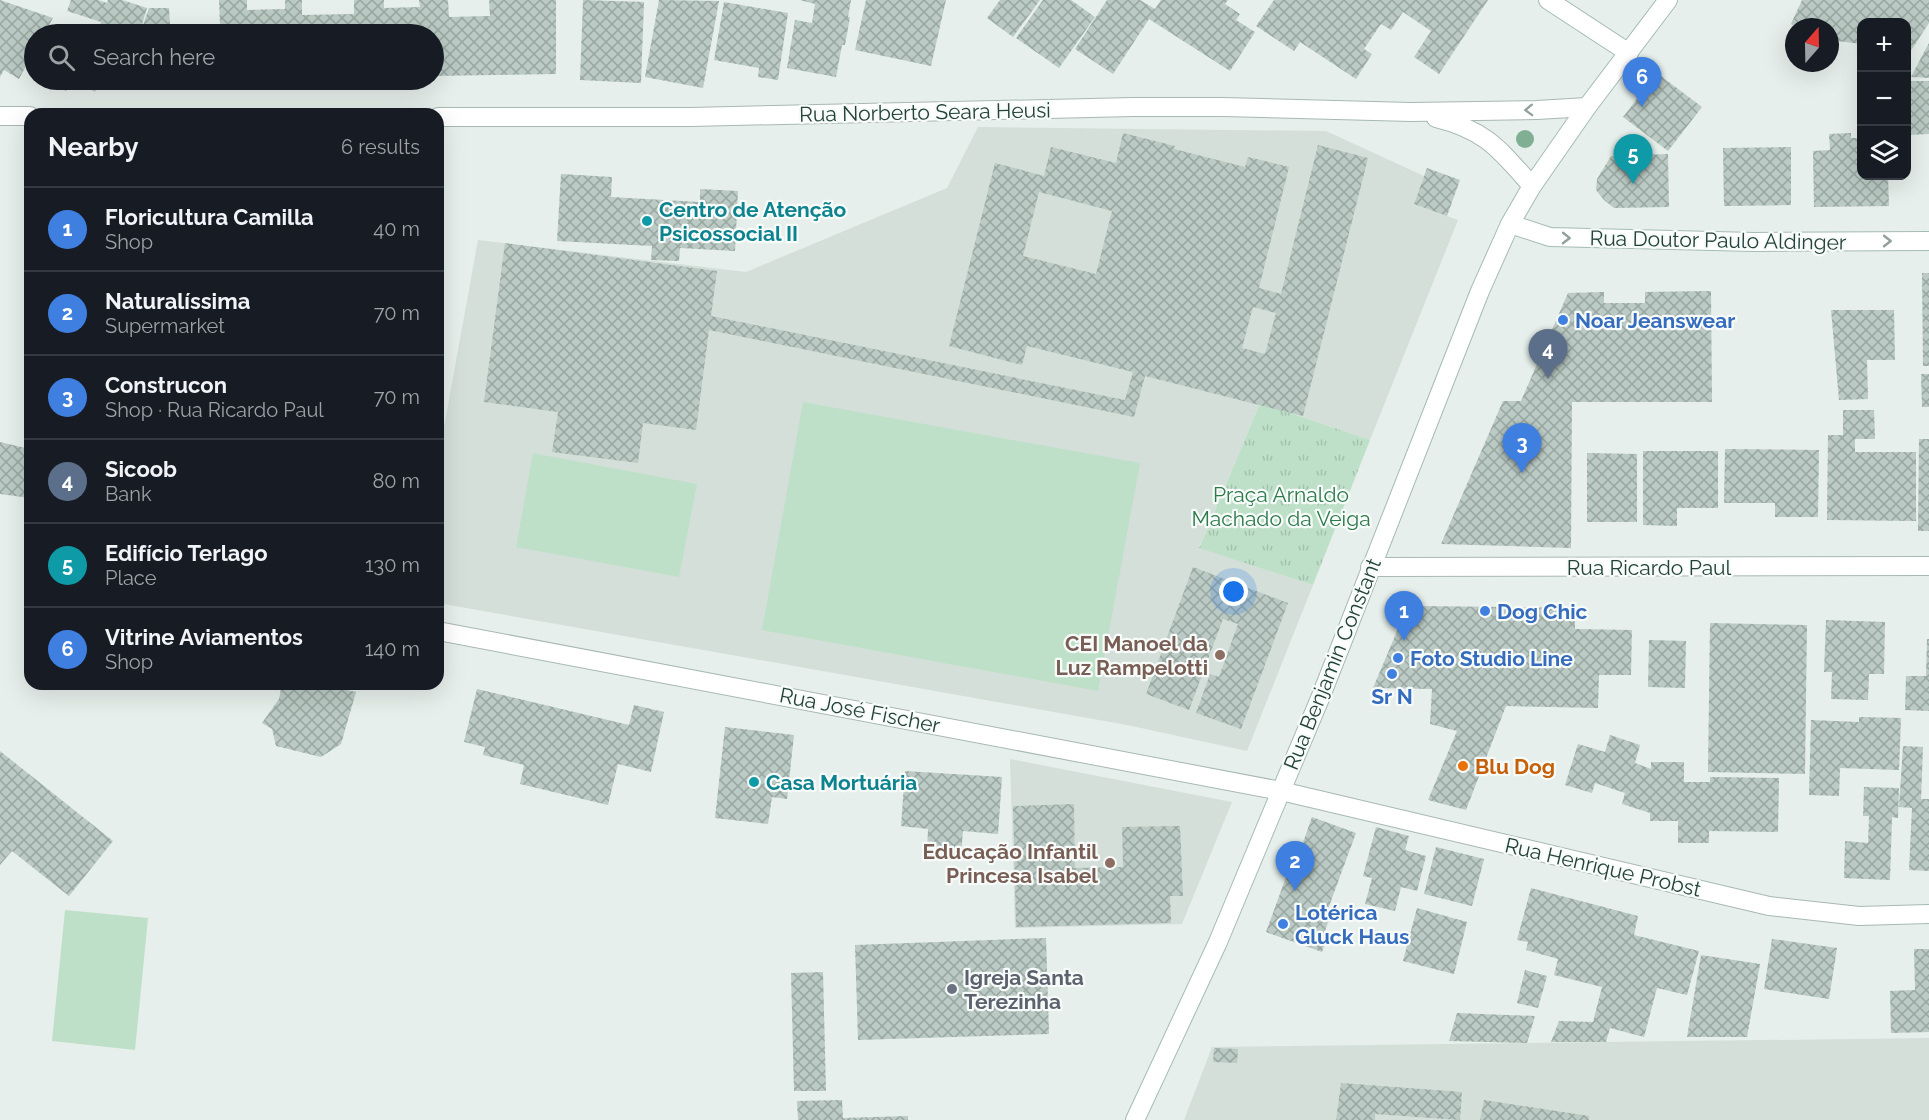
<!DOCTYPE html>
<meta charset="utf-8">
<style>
body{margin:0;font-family:Raleway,sans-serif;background:#20242c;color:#f1f3f6}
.controls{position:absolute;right:18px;top:18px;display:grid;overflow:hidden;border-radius:12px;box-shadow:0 6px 24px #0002}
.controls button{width:54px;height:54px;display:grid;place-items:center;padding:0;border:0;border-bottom:2px solid #363941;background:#171b24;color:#f1f3f6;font:30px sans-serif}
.compass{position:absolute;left:1785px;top:18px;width:54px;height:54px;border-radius:50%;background:#171b24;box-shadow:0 6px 24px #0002;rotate:20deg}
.you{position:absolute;left:1234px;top:592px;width:21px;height:21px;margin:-15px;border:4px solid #fff;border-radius:50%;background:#1a73e8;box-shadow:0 0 0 9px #1a73e833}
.badge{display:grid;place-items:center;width:39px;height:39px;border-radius:50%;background:#f4845f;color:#fff;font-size:20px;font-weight:700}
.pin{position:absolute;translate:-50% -50px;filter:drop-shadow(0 2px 3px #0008)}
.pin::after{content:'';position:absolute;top:32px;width:21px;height:18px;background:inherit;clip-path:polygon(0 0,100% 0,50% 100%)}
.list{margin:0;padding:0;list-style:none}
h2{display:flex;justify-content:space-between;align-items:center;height:78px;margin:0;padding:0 24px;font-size:26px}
h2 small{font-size:20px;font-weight:400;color:#9ea1a6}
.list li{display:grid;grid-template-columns:39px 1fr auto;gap:18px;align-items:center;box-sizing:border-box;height:84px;padding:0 24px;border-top:2px solid #363941}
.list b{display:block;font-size:22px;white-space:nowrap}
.list p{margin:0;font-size:20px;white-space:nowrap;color:#9ea1a6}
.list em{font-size:20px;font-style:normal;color:#9ea1a6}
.icon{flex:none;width:33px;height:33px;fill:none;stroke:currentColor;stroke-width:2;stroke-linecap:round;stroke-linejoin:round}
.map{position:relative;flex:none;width:1929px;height:1120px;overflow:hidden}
.search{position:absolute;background:#171b24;box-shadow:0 6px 24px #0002;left:24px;top:24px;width:420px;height:66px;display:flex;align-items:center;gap:15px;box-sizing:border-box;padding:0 21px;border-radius:33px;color:#9ea1a6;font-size:22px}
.panel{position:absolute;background:#171b24;box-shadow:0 6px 24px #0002;left:24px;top:108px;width:420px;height:582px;border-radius:18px}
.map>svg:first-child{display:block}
</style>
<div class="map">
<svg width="1929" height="1120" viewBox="0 0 1929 1120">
<defs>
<pattern id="park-tufts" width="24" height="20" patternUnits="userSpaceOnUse" patternTransform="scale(1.5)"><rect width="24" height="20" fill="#bfe0c8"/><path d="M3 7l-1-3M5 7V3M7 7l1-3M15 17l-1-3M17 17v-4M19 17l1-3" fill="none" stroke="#a4c1ad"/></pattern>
<pattern id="building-cross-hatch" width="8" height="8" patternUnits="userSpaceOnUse" patternTransform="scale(1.5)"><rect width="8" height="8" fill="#bbcac4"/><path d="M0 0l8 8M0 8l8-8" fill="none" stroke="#98a6a0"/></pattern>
</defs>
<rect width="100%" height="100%" fill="#e6efeb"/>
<g fill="#d4dfda">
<polygon points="978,127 1326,131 1424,176 1414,204 1458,220 1370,440 1260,403 1199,547 1313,585 1247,751 1127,725 438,603 438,460 478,240 746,272 947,188"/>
<polygon points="1010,759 1232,802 1182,924 1015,928"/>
<polygon points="1929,1038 1929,1120 1184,1120 1212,1047"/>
</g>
<g fill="#bfe0c8">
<polygon points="803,402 1140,463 1098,691 762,630"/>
<polygon points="533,453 697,484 679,577 516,547"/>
<polygon points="65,910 148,918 135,1050 52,1041"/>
</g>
<polygon fill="url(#park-tufts)" points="1260,403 1370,440 1313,585 1199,548"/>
<g fill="url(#building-cross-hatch)" fill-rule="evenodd">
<polygon points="0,0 53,18 44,34 34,34 34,51 19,79 4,70 0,77"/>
<polygon points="71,0 98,0 107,3 108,0 122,0 147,8 139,34 97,34 101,22 67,11"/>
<polygon points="219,0 247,0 247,10 285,9 285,0 302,0 302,15 354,14 354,0 384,0 384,8 420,7 419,0 448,0 449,17 490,16 489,0 556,0 556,74 434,76 434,34 140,34 149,8 169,8 170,24 220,24"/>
<polygon points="583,0 644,2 641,83 580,80"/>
<polygon points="659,0 719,1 703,88 645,77"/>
<polygon points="800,0 851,0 848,17 850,17 845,45 842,45 836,77 787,68 795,20 812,23 815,4"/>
<polygon points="866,0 946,0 931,66 855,50"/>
<polygon points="1000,0 1040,0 1013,37 987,18"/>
<polygon points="1043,0 1071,0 1095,17 1059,68 1016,38"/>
<polygon points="1107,0 1140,0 1155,9 1161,0 1228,0 1225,4 1240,14 1236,20 1255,32 1230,71 1149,19 1113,74 1075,49"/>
<polygon points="1274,0 1488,0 1439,74 1414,57 1431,31 1403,12 1391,30 1381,24 1364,49 1372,54 1356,79 1300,42 1294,51 1256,26"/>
<polygon points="1802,0 1929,0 1929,23 1906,58 1906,22 1862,22 1862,44 1837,41 1830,47 1830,27 1796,27 1791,24"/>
<polygon points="724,2 788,13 778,80 758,77 759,68 714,60"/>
<polygon points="1929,43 1929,78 1911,77 1922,56"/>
<polygon points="1657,73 1702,107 1668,151 1623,117"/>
<polygon points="46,80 72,80 66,91"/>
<polygon points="74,80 102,80 95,92"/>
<polygon points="170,80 220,80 220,82 170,83"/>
<polygon points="1906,81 1929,81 1929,134 1906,135"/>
<path d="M1123,133L1175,146L1174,149L1245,167L1248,157L1289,167L1259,288L1281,294L1318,145L1368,158L1303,416L1145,376L1134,417L709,330L696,430L643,423L638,463L552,452L558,412L484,402L505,243L717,271L711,316L1125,400L1133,372L1027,346L1022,365L949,346L995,163L1044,176L1051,147L1116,163ZM1039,192L1112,211L1096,274L1023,256ZM1253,307L1276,313L1265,354L1242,348Z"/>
<polygon points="1851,133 1851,138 1862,138 1862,176 1888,176 1889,206 1814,207 1813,151 1830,150 1829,134"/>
<polygon points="1791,147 1791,205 1724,206 1723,148"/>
<polygon points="1668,154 1669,207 1614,208 1604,200 1596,190 1597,179 1611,156"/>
<polygon points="1427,168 1460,180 1447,216 1414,204"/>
<polygon points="561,174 612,177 611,197 700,202 700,189 738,191 735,251 680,248 679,261 651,260 652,246 557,241"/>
<polygon points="1922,273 1929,273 1929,366 1923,366"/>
<polygon points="1711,291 1712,402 1572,402 1571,548 1441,544 1503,401 1521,401 1568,293 1604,292 1604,303 1645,303 1645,292"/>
<polygon points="1831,310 1894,310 1895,360 1867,360 1868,399 1839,400"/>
<polygon points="1921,374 1929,374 1929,407 1922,407"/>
<polygon points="1843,410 1874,410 1875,439 1855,439 1855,452 1916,452 1916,521 1827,520 1828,435 1843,435"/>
<polygon points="1919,439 1929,439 1929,531 1918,531"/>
<polygon points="0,442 30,449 30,498 0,494"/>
<polygon points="1725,449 1819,450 1818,517 1775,517 1775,503 1724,503"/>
<polygon points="1643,451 1718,451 1718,508 1677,508 1677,526 1643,525"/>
<polygon points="1587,453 1637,454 1637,522 1587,522"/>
<polygon points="1193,567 1288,603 1241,729 1196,713 1210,674 1219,677 1238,624 1223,619 1189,710 1146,694"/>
<polygon points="1422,606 1575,608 1575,629 1632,630 1631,675 1599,675 1598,708 1506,706 1466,810 1428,800 1457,731 1430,724 1432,689 1373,688 1403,617"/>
<polygon points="1826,620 1885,622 1884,674 1869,674 1868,700 1831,699 1832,672 1824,672"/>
<polygon points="1710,623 1807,625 1805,774 1708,772"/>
<polygon points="1927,639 1929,639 1929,711 1905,710 1906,676 1926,676"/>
<polygon points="1649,640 1686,641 1685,688 1648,687"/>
<polygon points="282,684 321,684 356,692 341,744 321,757 276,746 272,729 262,723 279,699"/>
<polygon points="477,689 629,725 634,705 664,712 651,772 618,764 608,805 520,784 524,765 483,755 485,747 464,742"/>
<polygon points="1859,717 1901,718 1899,770 1840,768 1839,796 1809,795 1811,720 1859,722"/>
<polygon points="725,727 794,735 787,799 772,797 768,824 715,818"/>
<polygon points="1610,735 1640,745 1635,763 1651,769 1651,762 1684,762 1684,782 1710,782 1710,777 1779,778 1778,832 1709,831 1709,843 1678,843 1678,821 1650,821 1650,813 1622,804 1625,793 1595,783 1592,793 1565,785 1578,744 1605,752"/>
<polygon points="1903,746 1923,747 1921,799 1929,799 1929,871 1909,870 1912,808 1899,807"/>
<polygon points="0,751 113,841 69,896 12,851 0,865"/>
<polygon points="905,771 1002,777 998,834 963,831 961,855 927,852 928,829 901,826"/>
<polygon points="1864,787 1899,788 1898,818 1892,817 1890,880 1844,878 1845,841 1868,843 1869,816 1863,816"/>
<polygon points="1074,804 1075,868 1123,867 1122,827 1180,826 1183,896 1170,896 1171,923 1016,927 1013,806"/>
<polygon points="1312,817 1356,833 1328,909 1332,911 1325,931 1329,932 1322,952 1266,932 1289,869 1293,871"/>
<polygon points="1376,827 1409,836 1405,850 1426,856 1417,891 1401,887 1395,911 1365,904 1372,878 1363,876"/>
<polygon points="1436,847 1484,859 1472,906 1424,894"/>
<polygon points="1531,888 1638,916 1634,935 1699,951 1687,995 1657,988 1644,1037 1610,1028 1606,1042 1551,1042 1559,1021 1593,1022 1602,987 1554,975 1558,959 1526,950 1528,942 1517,940"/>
<polygon points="1417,908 1467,922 1454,974 1403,961"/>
<polygon points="1046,938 1049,1034 858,1040 855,945"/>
<polygon points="1772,939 1837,948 1829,999 1764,989"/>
<polygon points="1914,949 1929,949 1929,1032 1891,1033 1890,991 1915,990"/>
<polygon points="1701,955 1760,964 1747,1037 1687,1037"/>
<polygon points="1525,970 1547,976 1538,1008 1517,1003"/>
<polygon points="823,972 826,1091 794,1091 791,973"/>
<polygon points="1457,1013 1535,1016 1527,1043 1449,1041"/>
<polygon points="1214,1048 1238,1049 1237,1063 1213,1062"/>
<polygon points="1341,1083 1462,1092 1460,1120 1375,1114 1375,1120 1336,1120"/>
<polygon points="842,1100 843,1118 908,1116 908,1120 798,1120 797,1101"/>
<polygon points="1484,1100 1589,1116 1589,1120 1480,1120"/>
</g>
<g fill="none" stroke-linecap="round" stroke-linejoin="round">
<defs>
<g id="street">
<polyline points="0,116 30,116"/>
<polyline points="438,117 690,117 1133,107 1223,107 1411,112 1537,110 1587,107"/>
<path d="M1436,118C1486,130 1500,150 1532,186"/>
<polyline points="1370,567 1929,566"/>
<polyline points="438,631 1281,791 1769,906 1859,916 1929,914"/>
</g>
<g id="secondary">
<polyline points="1548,0 1629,53"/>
<polyline points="1510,224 1550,237 1754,242 1929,241"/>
<polyline points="1135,1120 1218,942 1281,791 1321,696 1480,291 1510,224 1532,186 1587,107 1668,0"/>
</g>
</defs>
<use href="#street" stroke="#a8b8b2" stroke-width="20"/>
<use href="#secondary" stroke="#a4bbb3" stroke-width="20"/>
<use href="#street" stroke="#fff" stroke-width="18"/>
<use href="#secondary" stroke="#fff" stroke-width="18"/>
</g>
<circle fill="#80af93" cx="1525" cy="139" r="9"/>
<defs><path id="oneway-chevron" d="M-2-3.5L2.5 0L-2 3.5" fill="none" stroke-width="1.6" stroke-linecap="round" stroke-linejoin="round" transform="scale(1.5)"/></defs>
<g stroke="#92a09c">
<use href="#oneway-chevron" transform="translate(1529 110) rotate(178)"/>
<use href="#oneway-chevron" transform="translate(1566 238) rotate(1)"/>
<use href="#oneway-chevron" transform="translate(1887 241)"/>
</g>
<g fill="#0f9aa8" stroke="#f7fbf9" stroke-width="2">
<circle cx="647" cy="221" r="6"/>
<circle cx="754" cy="782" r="6"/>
</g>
<g fill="#3f7fe0" stroke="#f7fbf9" stroke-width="2">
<circle cx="1563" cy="320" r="6"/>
<circle cx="1485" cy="611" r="6"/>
<circle cx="1398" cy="658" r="6"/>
<circle cx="1392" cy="674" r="6"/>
<circle cx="1283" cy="924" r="6"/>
</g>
<g fill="#8d6e63" stroke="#f7fbf9" stroke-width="2">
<circle cx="1220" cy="655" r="6"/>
<circle cx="1110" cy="863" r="6"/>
</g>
<circle fill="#e8710a" stroke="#f7fbf9" stroke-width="2" cx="1463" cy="766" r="6"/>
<circle fill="#6b7280" stroke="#f7fbf9" stroke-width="2" cx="952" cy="989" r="6"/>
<g text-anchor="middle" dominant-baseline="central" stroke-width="4.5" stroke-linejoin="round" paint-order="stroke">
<g font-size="21" fill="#24423a" stroke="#f7fbf9">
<text transform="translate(925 112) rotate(-1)">Rua Norberto Seara Heusi</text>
<text transform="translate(1718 240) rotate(1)">Rua Doutor Paulo Aldinger</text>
<text x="1649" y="567">Rua Ricardo Paul</text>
<text transform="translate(1332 664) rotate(-68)">Rua Benjamin Constant</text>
<text transform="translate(860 710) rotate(11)">Rua José Fischer</text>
<text transform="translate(1603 867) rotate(13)">Rua Henrique Probst</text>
</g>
<g font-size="21" font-weight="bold" fill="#0d838f" stroke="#f7fbf9" text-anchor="start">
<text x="659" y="209">Centro de Atenção<tspan x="659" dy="24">Psicossocial II</tspan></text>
<text x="766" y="782">Casa Mortuária</text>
</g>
<g font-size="21" font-weight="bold" fill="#366cbe" stroke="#f7fbf9" text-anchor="start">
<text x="1575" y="320">Noar Jeanswear</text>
<text x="1497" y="611">Dog Chic</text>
<text x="1410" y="658">Foto Studio Line</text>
<text x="1392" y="696" text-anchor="middle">Sr N</text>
<text x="1295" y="912">Lotérica<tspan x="1295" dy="24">Gluck Haus</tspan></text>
</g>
<g font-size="21" fill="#2d7a4b" stroke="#f7fbf9">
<text x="1281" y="494">Praça Arnaldo<tspan x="1281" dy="24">Machado da Veiga</tspan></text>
</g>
<g font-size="21" font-weight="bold" fill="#785e54" stroke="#f7fbf9" text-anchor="end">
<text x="1208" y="643">CEI Manoel da<tspan x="1208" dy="24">Luz Rampelotti</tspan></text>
<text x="1098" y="851">Educação Infantil<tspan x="1098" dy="24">Princesa Isabel</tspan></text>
</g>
<g font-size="21" font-weight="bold" fill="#c56008" stroke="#f7fbf9" text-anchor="start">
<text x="1475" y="766">Blu Dog</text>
</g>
<g font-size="21" font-weight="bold" fill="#5b616d" stroke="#f7fbf9" text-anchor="start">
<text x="964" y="977">Igreja Santa<tspan x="964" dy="24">Terezinha</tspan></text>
</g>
</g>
</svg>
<div class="controls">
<button>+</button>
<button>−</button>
<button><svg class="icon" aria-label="layers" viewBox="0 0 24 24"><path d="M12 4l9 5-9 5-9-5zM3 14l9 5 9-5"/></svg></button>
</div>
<svg class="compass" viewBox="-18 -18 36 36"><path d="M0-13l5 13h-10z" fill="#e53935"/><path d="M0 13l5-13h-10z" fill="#9ea1a6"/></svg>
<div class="you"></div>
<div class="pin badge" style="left:1404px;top:641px;background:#3f7fe0">1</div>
<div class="pin badge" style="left:1295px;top:891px;background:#3f7fe0">2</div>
<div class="pin badge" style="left:1522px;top:473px;background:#3f7fe0">3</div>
<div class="pin badge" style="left:1548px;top:379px;background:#5c6f8a">4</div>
<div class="pin badge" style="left:1633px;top:184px;background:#0f9aa8">5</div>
<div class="pin badge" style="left:1642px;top:107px;background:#3f7fe0">6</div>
<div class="search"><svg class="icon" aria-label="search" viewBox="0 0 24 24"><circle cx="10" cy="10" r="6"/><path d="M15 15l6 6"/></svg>Search here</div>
<section class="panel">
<h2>Nearby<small>6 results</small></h2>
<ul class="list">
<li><span class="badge" style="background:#3f7fe0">1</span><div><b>Floricultura Camilla</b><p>Shop</p></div><em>40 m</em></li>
<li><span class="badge" style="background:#3f7fe0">2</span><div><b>Naturalíssima</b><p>Supermarket</p></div><em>70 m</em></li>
<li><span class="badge" style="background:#3f7fe0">3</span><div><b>Construcon</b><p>Shop · Rua Ricardo Paul</p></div><em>70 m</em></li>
<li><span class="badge" style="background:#5c6f8a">4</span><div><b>Sicoob</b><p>Bank</p></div><em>80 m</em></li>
<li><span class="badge" style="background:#0f9aa8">5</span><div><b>Edifício Terlago</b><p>Place</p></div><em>130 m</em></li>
<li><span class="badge" style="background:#3f7fe0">6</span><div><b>Vitrine Aviamentos</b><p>Shop</p></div><em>140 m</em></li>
</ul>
</section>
</div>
